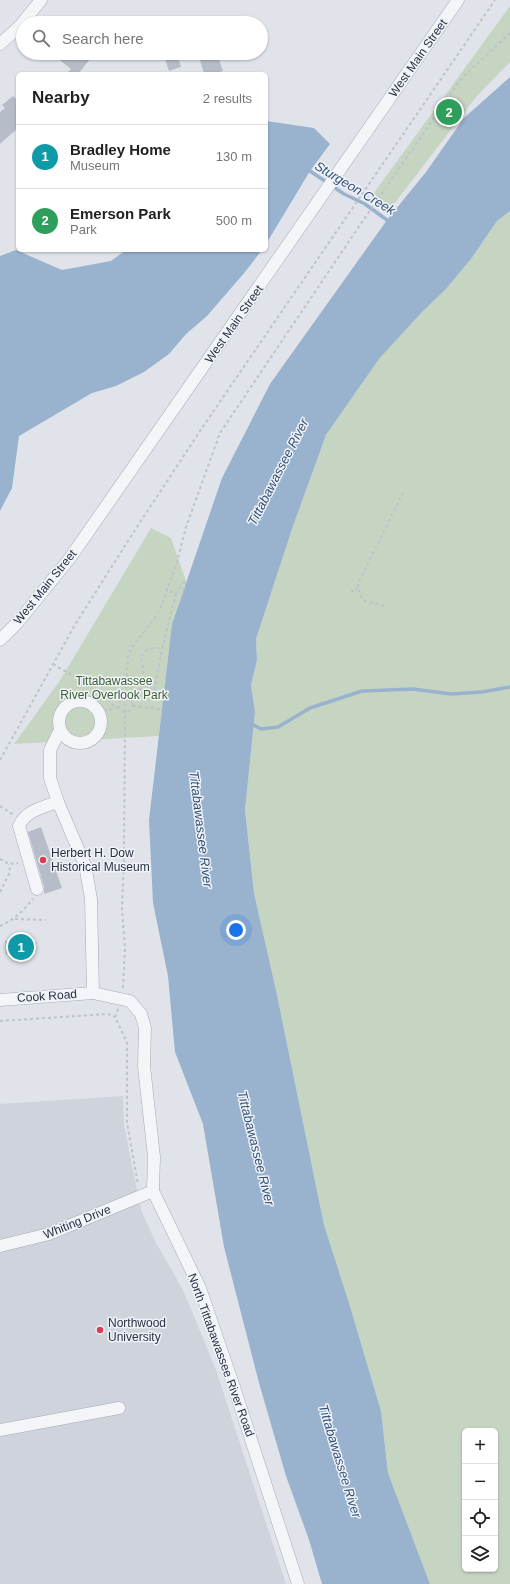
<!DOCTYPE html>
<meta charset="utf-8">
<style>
body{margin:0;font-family:Arial,sans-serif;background:#f6f6f6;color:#222}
.controls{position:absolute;right:12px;bottom:12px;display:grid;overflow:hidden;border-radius:6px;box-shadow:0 1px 3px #0004}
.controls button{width:36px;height:36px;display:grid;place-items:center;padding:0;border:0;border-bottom:1px solid #e0e0e0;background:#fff;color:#222;font:20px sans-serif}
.you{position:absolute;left:236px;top:930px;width:14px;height:14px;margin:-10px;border:3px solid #fff;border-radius:50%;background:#1a73e8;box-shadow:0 0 0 6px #1a73e833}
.badge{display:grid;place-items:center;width:26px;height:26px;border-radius:50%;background:#d83d53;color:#fff;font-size:13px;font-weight:700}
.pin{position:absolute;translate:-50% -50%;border:2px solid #fff;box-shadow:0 1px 4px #0006}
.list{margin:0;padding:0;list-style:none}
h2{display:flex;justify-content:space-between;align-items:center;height:52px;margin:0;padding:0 16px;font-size:17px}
h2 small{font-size:13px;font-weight:400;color:#767676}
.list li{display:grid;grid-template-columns:26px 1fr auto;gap:12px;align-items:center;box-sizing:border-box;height:64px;padding:0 16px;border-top:1px solid #e0e0e0}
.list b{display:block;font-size:15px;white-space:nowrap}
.list p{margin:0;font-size:13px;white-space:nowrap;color:#767676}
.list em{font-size:13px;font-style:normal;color:#767676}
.icon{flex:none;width:22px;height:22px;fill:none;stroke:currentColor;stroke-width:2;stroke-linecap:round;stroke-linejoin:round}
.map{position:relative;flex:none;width:510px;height:1584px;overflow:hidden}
.search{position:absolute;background:#fff;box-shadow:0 1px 3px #0004;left:16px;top:16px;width:252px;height:44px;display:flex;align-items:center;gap:10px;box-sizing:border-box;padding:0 14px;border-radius:22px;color:#767676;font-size:15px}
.panel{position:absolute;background:#fff;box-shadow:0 1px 3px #0004;left:16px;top:72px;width:252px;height:180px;border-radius:6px}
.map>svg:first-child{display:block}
</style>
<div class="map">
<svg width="510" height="1584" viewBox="0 0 510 1584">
<rect width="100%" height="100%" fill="#e0e4ea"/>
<polygon fill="#ced3dc" points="123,1096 124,1125 141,1210 156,1243 183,1290 216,1370 286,1584 0,1584 0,1104"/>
<g fill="#c6d5c1" fill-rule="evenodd">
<polygon points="510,6 510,62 476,97 391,208 385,207 371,197"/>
<path d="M510,211V1584H430L388,1473L381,1411L349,1303L324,1225L277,995L254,893L245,810L255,712L251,685L257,660L256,639L293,526L326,435L379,359L422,312L446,289L471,259L497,221ZM465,1431H495V1569H465Z"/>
<polygon points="151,528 171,538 186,581 172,624 159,736 14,744 61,679"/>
</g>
<g fill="#99b2cd">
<polygon points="510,77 510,211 497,221 471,259 446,289 422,312 379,359 326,435 293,526 256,639 257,660 251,685 255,712 245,810 254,893 277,995 324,1225 349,1303 381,1411 388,1473 430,1584 322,1584 309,1540 286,1476 259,1383 224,1247 203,1124 175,1052 168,976 153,903 149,820 172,624 222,478 270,384 387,220 426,172 464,118"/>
<polygon points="266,121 314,128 330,144 310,171 266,244"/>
<polygon points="16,250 62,270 111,261 126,250 262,250 245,272 207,316 186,334 169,354 144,372 116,386 92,393 19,436 12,488 0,511 0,256"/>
</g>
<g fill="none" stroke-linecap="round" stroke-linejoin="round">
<g stroke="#99b2cd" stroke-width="3.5">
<polyline points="306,170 310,171 344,194 365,204 391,223"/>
<polyline points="250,723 261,729 278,727 310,708 362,691 413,689 451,694 482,692 510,687"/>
</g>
</g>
<g fill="#b7bdc8">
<polygon points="61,53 95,53 78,74 66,74 71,69 57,58"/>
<polygon points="163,53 195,53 195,55 179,60 181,67 169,71"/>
<polygon points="198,53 217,53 223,71 213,74 204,74"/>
<polygon points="13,96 18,101 18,128 0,144 0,112 5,108 2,105"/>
<polygon points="41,827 62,888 44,894 44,887 28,832"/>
<polygon points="14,936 32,936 33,942 36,942 36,952 32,952 33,956 13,957 13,954 6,954 5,941 14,940"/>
</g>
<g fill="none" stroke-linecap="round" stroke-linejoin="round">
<defs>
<g id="minor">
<polyline points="0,44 20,26 41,0"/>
<polyline points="0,640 18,622 70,558 458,0"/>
<circle cx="80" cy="722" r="21"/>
<polyline points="60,730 50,750 50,778 58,802 85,865 91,899 93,993"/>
<path d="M37,889L19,826C25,811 43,807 58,802"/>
<polyline points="0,1000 93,993 130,1001 141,1014 145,1028 144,1066 154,1157 153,1191 200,1288 234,1387 298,1584"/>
<polyline points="0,1246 49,1234 153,1191"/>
<polyline points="0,1430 119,1408"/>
</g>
</defs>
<use href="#minor" stroke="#a5abb5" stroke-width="13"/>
<g stroke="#bec2c9" stroke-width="2" stroke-dasharray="3 3" stroke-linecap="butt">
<polyline points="351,591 356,591 357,586"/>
<polyline points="176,594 184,581 186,581 180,601"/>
<polyline points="384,606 365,601 360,595 358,583 403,493"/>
<polyline points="53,664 103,693 115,708"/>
<path d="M162,695L154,694C159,660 167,627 176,594L166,589"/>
<circle cx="126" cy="705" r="7"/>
<polyline points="161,698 162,689"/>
<path d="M131,700C140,692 146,681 143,668C143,664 140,659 142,655C145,648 155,648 162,648"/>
<polyline points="133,706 160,709"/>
<polyline points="98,713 119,707"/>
<polyline points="0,760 76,623 135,530 204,425 495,0"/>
<polyline points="0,806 14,815"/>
<polyline points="0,859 9,864 18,863"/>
<polyline points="0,892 10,872 9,864"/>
<polyline points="15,919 46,920"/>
<path d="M0,926C14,920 23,911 33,899"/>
<polyline points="123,988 125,948 122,909 124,857 125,721 127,670 128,657 132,647 154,619 160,610 177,562 186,527 220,433 362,222 461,79 510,33"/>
<polyline points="118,1009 115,1017 127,1042 127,1123 138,1184"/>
<polyline points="0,1021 108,1014 115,1017"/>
</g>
<use href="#minor" stroke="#f3f5f8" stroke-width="12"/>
</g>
<g fill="#d83d53" stroke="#f0f3f7" stroke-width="1.5">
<circle cx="43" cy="860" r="4"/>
<circle cx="100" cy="1330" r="4"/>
</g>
<g text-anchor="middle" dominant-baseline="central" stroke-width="3" stroke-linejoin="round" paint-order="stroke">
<g font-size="12" fill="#283143" stroke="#f0f3f7">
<text transform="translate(418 58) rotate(-55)">West Main Street</text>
<text transform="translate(234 324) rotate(-55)">West Main Street</text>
<text transform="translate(45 587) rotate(-51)">West Main Street</text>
<text transform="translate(47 996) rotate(-4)">Cook Road</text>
<text transform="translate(77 1222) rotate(-22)">Whiting Drive</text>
<text transform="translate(221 1355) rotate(70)">North Tittabawassee River Road</text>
</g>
<g font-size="12" fill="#3c6034" stroke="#f0f3f7">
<text x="114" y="681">Tittabawassee<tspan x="114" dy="14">River Overlook Park</tspan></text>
</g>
<g font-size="12" fill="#283143" stroke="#f0f3f7" text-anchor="start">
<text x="51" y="853">Herbert H. Dow<tspan x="51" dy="14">Historical Museum</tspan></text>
<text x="108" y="1323">Northwood<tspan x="108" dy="14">University</tspan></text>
</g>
<g font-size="13" font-style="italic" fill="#2f507a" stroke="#f0f3f7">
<text transform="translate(355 188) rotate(31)">Sturgeon Creek</text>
<text transform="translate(278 472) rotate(-63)">Tittabawassee River</text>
<text transform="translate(201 829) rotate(83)">Tittabawassee River</text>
<text transform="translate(256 1148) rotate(76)">Tittabawassee River</text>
<text transform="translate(340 1461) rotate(73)">Tittabawassee River</text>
</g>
</g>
</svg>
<div class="controls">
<button>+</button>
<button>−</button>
<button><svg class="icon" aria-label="locate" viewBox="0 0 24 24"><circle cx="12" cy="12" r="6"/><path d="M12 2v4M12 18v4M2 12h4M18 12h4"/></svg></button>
<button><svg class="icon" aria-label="layers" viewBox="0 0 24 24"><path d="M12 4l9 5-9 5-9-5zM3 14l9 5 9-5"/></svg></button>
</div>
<div class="you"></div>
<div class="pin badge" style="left:21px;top:947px;background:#0f9aa8">1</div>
<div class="pin badge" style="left:449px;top:112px;background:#2e9e5b">2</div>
<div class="search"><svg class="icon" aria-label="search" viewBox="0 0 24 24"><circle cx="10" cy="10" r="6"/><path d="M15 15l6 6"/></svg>Search here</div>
<section class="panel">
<h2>Nearby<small>2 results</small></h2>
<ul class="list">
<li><span class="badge" style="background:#0f9aa8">1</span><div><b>Bradley Home</b><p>Museum</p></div><em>130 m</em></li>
<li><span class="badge" style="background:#2e9e5b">2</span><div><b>Emerson Park</b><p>Park</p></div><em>500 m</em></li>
</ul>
</section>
</div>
